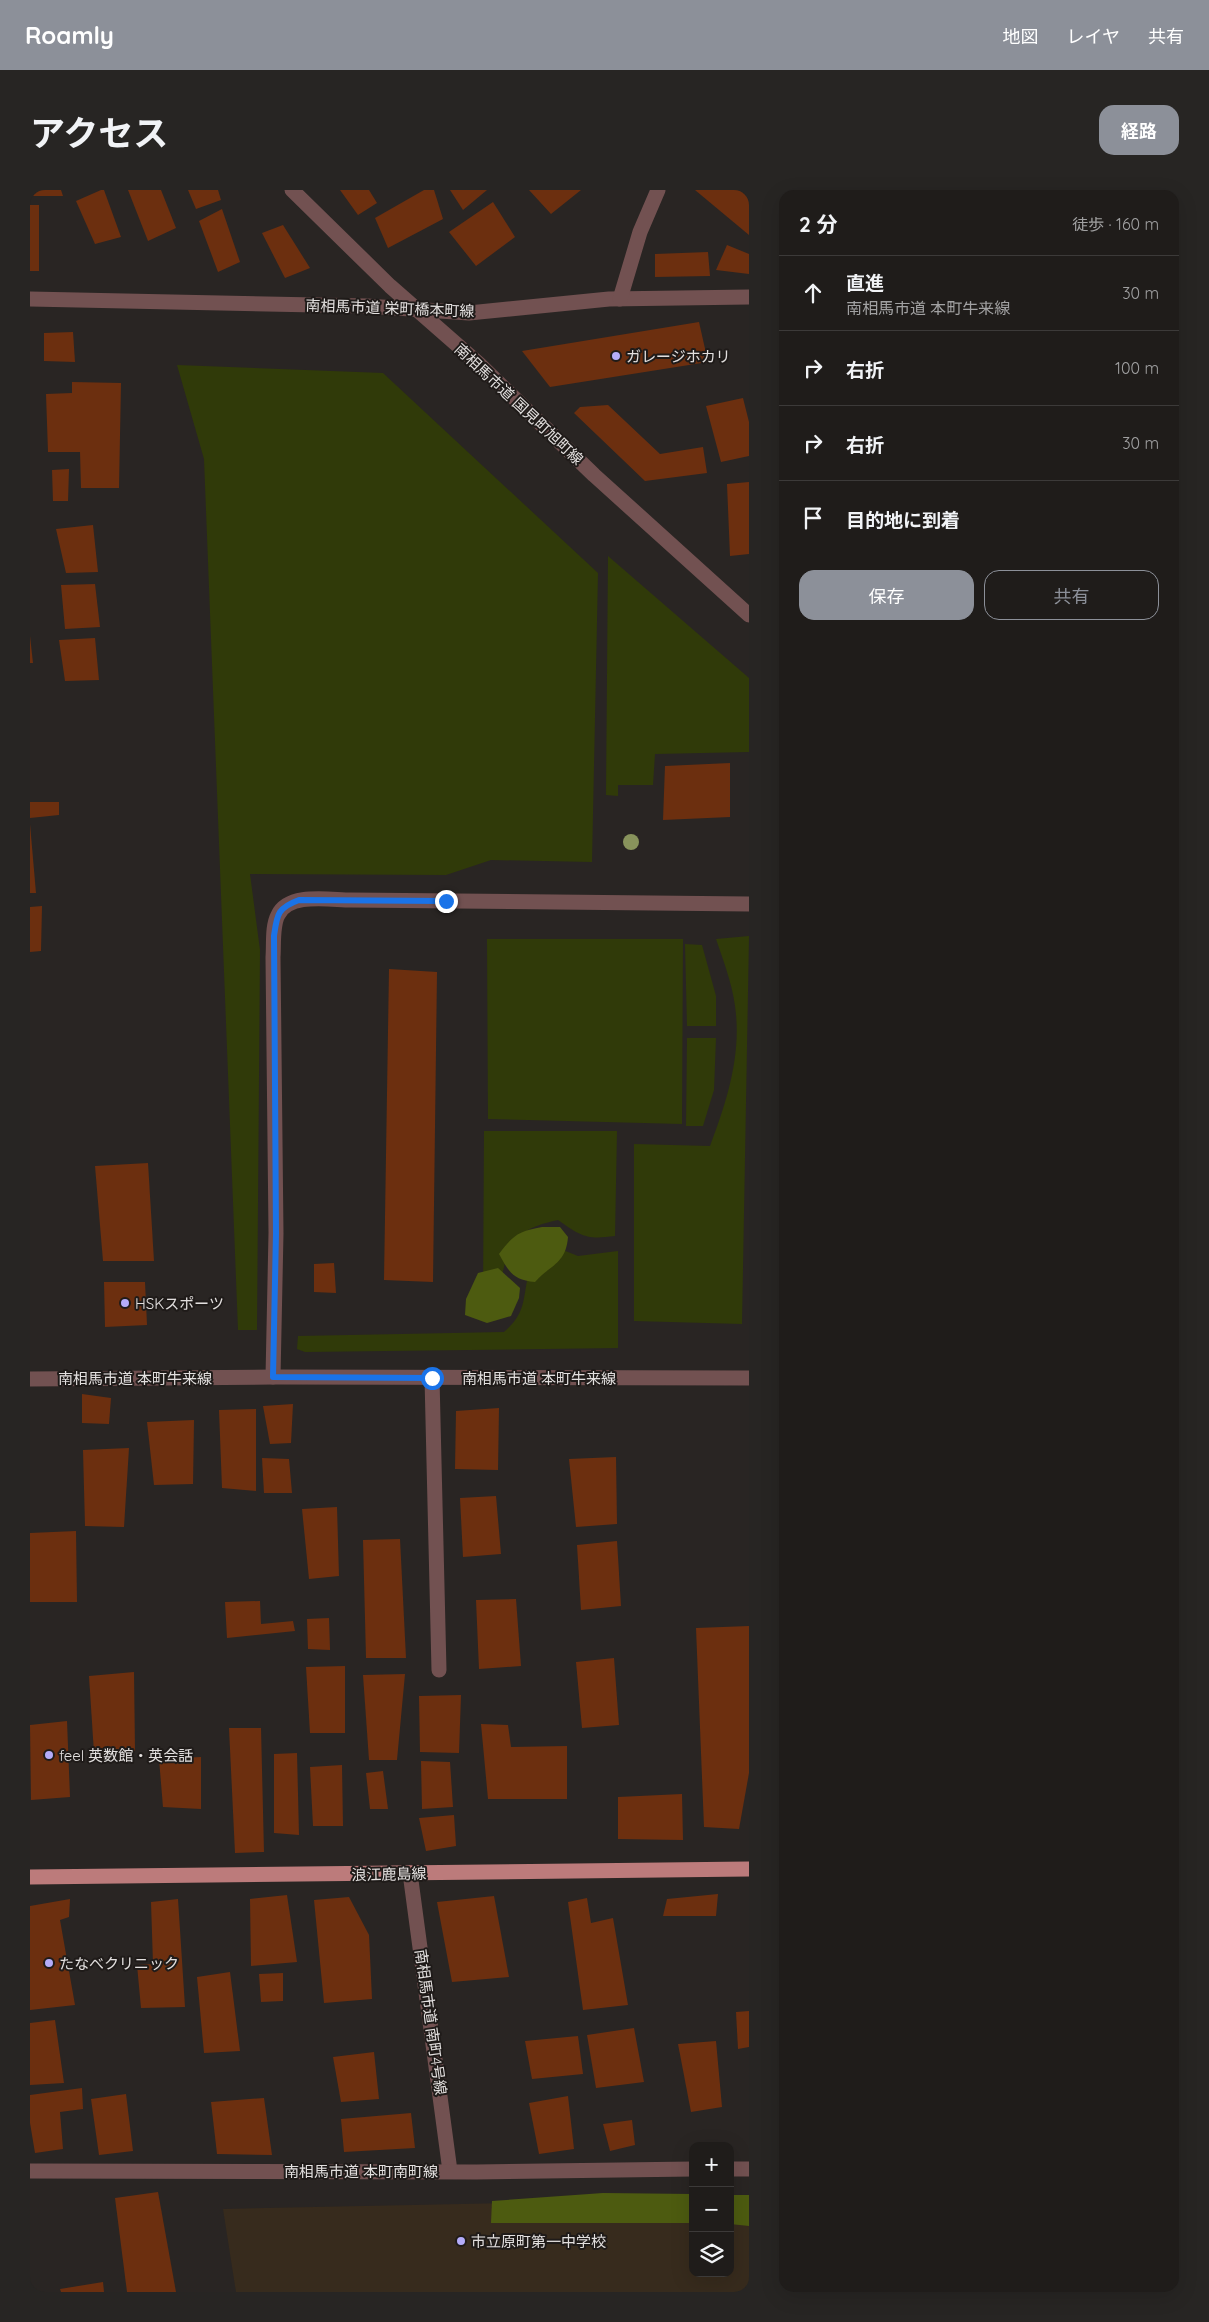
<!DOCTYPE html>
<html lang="ja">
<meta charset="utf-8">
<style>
body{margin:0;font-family:Quicksand,"Noto Sans JP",sans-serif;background:#272523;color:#f1f3f6}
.controls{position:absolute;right:15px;bottom:15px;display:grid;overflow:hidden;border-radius:10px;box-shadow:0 5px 20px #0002}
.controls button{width:45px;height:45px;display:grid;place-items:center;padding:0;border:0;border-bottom:1px solid #3c3a39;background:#1f1c1a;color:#f1f3f6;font:25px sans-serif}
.stop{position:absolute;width:15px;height:15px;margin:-11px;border:4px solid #1a73e8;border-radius:50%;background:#fff}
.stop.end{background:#1a73e8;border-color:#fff;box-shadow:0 1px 5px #0008}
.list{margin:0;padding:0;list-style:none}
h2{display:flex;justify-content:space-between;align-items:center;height:65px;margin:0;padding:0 20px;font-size:21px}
h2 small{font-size:16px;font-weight:400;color:#a1a1a2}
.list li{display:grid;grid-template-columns:32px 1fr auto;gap:15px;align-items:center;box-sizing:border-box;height:75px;padding:0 20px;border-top:1px solid #3c3a39}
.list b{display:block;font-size:19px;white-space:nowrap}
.list p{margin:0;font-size:16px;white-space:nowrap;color:#a1a1a2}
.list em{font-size:16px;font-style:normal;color:#a1a1a2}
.actions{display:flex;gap:10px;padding:15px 20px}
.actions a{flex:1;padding:11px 0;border:1px solid #8c9099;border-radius:15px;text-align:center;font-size:18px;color:#8c9099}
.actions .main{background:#8c9099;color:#fff}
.icon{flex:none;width:28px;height:28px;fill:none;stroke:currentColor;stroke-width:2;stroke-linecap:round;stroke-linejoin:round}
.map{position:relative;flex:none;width:719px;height:2102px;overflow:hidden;border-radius:15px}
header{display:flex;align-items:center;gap:30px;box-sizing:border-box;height:70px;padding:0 25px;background:#8c9099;color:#fff}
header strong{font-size:24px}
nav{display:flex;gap:28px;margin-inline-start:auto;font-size:18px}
.intro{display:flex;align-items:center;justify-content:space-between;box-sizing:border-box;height:120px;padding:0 30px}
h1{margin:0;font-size:35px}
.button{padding:12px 22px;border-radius:15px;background:#8c9099;color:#fff;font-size:18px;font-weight:700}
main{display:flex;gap:30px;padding:0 30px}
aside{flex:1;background:#1f1c1a;border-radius:15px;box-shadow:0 5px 20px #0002}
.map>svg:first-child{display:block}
</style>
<header>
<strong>Roamly</strong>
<nav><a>地図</a><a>レイヤ</a><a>共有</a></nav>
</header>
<div class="intro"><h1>アクセス</h1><a class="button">経路</a></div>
<main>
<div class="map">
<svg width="719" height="2102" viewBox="0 0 719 2102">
<rect width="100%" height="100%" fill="#292523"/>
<polygon fill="#372b1d" points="719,2008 719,2102 206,2102 193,2019 663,2009 663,2083 700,2083 700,2009"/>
<g fill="#303a09">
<polygon points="147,175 353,183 568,383 562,672 461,670 416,685 220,684 230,760 227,1140 208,1140 174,269"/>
<polygon points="578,366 719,488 719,562 625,564 623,595 588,595 588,606 576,605"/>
<path d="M719,746L712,1134L604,1131V954L680,956C697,911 712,864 705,816C702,793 693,770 686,749Z"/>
<polygon points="457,749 653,749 652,934 458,929"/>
<polygon points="655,754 672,755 686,806 686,836 657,836"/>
<polygon points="657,848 686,848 684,900 673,936 656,936"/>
<path d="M454,941H587L585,1046C556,1050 551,1046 528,1030C475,1041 478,1062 467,1108L453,1109Z"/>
<path d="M513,1052L548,1066L588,1061V1158L275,1162L267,1159L268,1146L474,1142C495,1124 493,1111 498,1085C500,1074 508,1062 513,1052Z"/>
</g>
<g fill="#4d5b10">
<path d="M512,1037H530L538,1047C536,1074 520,1075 505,1092C483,1090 479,1082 469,1064C483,1045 489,1041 512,1037Z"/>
<polygon points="468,1078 490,1098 489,1108 481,1126 457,1133 435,1125 436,1109 448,1083"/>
<polygon points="573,2003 663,2004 663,2033 461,2033 462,2011"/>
<polygon points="700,2005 719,2005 719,2036 700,2034"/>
</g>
<g fill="#6c2f0f">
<polygon points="0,0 31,0 33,6 0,6"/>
<polygon points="71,0 74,0 91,47 65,54 46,11"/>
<polygon points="98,0 131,0 146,38 118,51"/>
<polygon points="158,0 188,0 191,10 166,19"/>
<polygon points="310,0 339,0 347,13 328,25"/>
<polygon points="394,0 404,0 413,29 358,58 345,28"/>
<polygon points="420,0 457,0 433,20"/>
<polygon points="499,0 551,0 521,24"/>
<polygon points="665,0 719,0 719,45"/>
<polygon points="463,12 485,47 446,76 419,42"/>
<rect x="0" y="15" width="9" height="66"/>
<polygon points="192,19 210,72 188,82 169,31"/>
<polygon points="253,35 280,78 255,88 232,43"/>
<polygon points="697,55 719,64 719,84 686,80"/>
<polygon points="678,62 680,86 625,87 625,64"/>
<polygon points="669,132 678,172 520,197 492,161"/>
<polygon points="43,142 45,172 14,171 14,143"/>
<polygon points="42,192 91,193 89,298 51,298 50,262 18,262 16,204 42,203"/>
<polygon points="713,208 719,232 719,266 691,272 676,216"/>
<polygon points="578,215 630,264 673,257 677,283 615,291 544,223 550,217"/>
<polygon points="39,279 38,311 23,311 22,280"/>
<polygon points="719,292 719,364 700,366 697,294"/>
<polygon points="63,335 68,382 36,383 26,339"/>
<polygon points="65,394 70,437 35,439 31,395"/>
<polygon points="0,446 3,473 0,473"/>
<polygon points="65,448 69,490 35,491 29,450"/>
<polygon points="700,573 700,627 633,630 635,576"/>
<polygon points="0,612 29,612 29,625 0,628"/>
<polygon points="0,634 6,703 0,703"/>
<polygon points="12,716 11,761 0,762 0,717"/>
<polygon points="359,779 407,782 403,1092 354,1090"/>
<polygon points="118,973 124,1071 73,1071 65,976"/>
<polygon points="304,1073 306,1103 284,1102 284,1074"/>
<polygon points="74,1092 115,1092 117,1135 75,1137"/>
<polygon points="52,1204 81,1208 79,1234 52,1233"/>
<polygon points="263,1214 261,1253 240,1254 233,1216"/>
<polygon points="469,1218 468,1280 425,1279 426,1221"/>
<polygon points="226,1219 226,1301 192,1298 189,1220"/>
<polygon points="164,1230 163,1294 124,1295 117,1232"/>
<polygon points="99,1258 94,1337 55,1336 53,1260"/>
<polygon points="586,1267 587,1334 546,1337 539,1269"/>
<polygon points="232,1268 259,1269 262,1303 234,1303"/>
<polygon points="466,1306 471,1364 433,1367 430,1308"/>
<polygon points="307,1317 309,1386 279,1389 272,1319"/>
<polygon points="46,1341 47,1412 0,1412 0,1343"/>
<polygon points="370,1349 376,1468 336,1468 333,1350"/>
<polygon points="587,1351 591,1416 551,1420 547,1355"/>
<polygon points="486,1409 491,1476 449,1479 446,1410"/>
<polygon points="230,1411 231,1434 263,1431 265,1441 197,1448 195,1412"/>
<polygon points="299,1428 300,1460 278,1459 277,1429"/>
<polygon points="719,1436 719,1583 709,1639 674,1637 666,1438"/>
<polygon points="584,1468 589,1535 552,1538 546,1472"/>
<polygon points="315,1476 315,1543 280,1543 276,1477"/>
<polygon points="104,1482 105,1561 64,1563 59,1486"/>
<polygon points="375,1484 367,1570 339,1570 333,1485"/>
<polygon points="431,1505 429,1563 390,1562 389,1506"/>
<polygon points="37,1531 40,1607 1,1610 0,1535"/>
<polygon points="451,1534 478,1535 481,1557 537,1556 537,1609 458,1609"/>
<polygon points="199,1538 231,1538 234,1662 205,1663"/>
<polygon points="267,1563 269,1645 244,1643 244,1564"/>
<polygon points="171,1567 171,1619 133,1617 129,1569"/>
<polygon points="391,1571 420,1572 423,1617 392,1619"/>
<polygon points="312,1575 313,1636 283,1636 280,1577"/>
<polygon points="353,1581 358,1619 340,1619 336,1583"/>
<polygon points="652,1604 653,1650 588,1649 588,1607"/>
<polygon points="424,1625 426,1656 396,1661 389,1628"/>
<polygon points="688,1704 686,1726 633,1726 637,1709"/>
<polygon points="257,1705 267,1772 221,1776 220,1709"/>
<polygon points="464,1706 479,1787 422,1792 407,1712"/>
<polygon points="319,1707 339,1745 342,1809 294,1813 284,1710"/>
<polygon points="557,1708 561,1733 583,1728 598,1815 553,1820 538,1712"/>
<polygon points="40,1709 39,1727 30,1730 45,1815 0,1820 0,1716"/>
<polygon points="148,1709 155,1817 111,1818 107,1775 123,1774 121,1712"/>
<polygon points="200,1782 210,1861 174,1863 167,1787"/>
<polygon points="253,1783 253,1811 231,1812 229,1784"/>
<polygon points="719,1821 719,1857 708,1859 706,1822"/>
<polygon points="25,1830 34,1893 0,1895 0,1833"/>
<polygon points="604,1838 614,1892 566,1898 557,1845"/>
<polygon points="548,1846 553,1884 502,1889 495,1851"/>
<polygon points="686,1851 692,1917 661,1922 648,1854"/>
<polygon points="344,1862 349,1909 311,1912 303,1867"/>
<polygon points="52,1898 53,1919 30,1922 33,1959 5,1963 0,1933 0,1905"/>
<polygon points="96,1904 103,1961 69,1965 61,1909"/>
<polygon points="538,1906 544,1959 509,1964 499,1913"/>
<polygon points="234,1908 242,1965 187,1964 181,1912"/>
<polygon points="381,1923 385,1958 314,1962 311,1929"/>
<polygon points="602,1930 605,1955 580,1961 573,1934"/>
<polygon points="128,2002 146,2102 97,2102 85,2008"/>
<polygon points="73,2092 74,2102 31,2102 30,2099"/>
</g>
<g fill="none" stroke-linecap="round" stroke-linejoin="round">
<g stroke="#725151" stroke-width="15">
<polyline points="262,0 360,96 449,174 564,285 719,425"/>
<polyline points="0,109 337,116 439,123 579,109 719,107"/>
<polyline points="590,109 610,42 628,0"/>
<path d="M243,1187L246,1043L243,767C244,755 242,736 248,725C259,702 300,710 321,710L719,714"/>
<polyline points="402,1188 409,1480"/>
<polyline points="0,1189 243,1187 719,1188"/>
<polyline points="380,1683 420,1981"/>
<polyline points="700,1979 719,1979"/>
<polyline points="0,1981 446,1982 663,1979"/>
</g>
<polyline stroke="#bc7b7b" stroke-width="15" points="0,1687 719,1679"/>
</g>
<circle fill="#88935c" cx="601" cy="652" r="8"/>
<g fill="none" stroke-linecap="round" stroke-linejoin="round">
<path stroke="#1a73e8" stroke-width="6" d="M402,1188L243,1187L246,1043L244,746C247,725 247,718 269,710L416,711"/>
</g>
<g fill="#b4acf9" stroke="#1f1b19" stroke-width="2">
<circle cx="586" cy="166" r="5"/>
<circle cx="95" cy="1113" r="5"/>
<circle cx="19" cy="1565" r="5"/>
<circle cx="19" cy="1773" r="5"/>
<circle cx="431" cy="2051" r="5"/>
</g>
<g text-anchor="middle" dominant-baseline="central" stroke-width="4" stroke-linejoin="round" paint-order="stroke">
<g font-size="15" fill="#e2dfde" stroke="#1f1b19">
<text transform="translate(360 118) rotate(2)">南相馬市道 栄町橋本町線</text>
<text transform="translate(489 214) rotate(43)">南相馬市道 国見町旭町線</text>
<text x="105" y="1188">南相馬市道 本町牛来線</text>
<text x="509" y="1188">南相馬市道 本町牛来線</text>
<text transform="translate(359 1684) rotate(-1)">浪江鹿島線</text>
<text transform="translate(401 1832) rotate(82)">南相馬市道 南町4号線</text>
<text x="331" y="1981">南相馬市道 本町南町線</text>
</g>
<g font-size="15" fill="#e2dfde" stroke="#1f1b19" text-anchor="start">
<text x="596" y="166">ガレージホカリ</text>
<text x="105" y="1113">HSKスポーツ</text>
<text x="29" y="1565">feel 英数館・英会話</text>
<text x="29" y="1773">たなべクリニック</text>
<text x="441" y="2051">市立原町第一中学校</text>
</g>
</g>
</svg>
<div class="controls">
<button>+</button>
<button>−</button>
<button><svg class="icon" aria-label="layers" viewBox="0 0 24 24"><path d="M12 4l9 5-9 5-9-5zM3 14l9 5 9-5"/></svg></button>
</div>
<div class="stop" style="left:402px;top:1188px"></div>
<div class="stop end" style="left:416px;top:711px"></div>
</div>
<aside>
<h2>2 分<small>徒歩 · 160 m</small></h2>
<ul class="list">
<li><svg class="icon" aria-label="ahead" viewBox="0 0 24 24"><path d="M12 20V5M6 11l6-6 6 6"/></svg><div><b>直進</b><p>南相馬市道 本町牛来線</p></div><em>30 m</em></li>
<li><svg class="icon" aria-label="right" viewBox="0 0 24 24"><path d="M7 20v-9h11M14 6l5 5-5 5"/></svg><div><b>右折</b></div><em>100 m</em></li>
<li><svg class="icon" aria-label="right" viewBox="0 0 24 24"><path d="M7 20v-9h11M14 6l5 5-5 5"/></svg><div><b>右折</b></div><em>30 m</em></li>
<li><svg class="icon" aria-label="arrive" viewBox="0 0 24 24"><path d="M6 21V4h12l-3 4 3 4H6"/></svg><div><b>目的地に到着</b></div></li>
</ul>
<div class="actions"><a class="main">保存</a><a>共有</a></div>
</aside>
</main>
